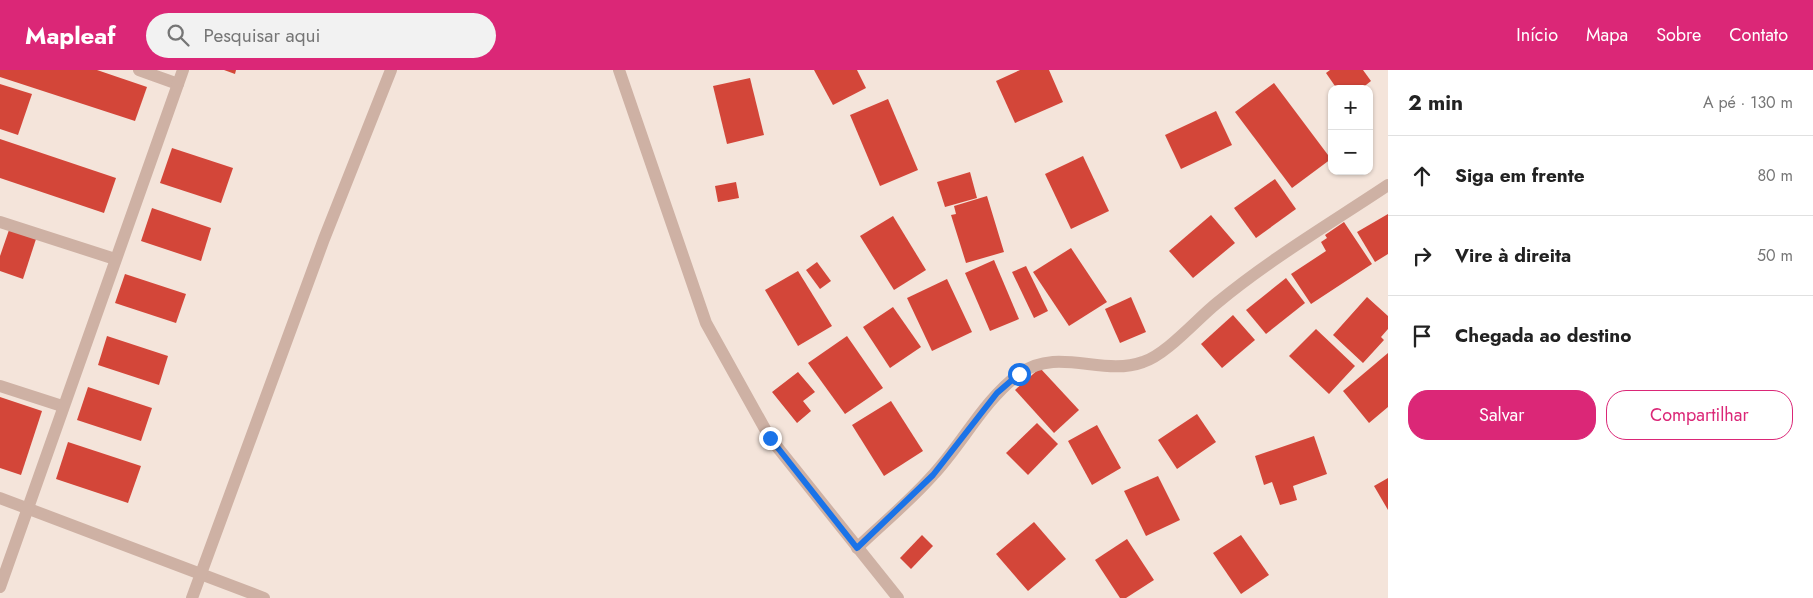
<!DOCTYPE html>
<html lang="pt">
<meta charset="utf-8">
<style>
body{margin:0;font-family:Jost,sans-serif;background:#f2f2f2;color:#222}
.controls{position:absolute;right:15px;top:15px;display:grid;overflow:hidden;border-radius:10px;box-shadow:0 1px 4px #0004}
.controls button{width:45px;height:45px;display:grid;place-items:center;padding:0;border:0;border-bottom:1px solid #e0e0e0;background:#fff;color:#222;font:25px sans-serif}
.stop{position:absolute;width:15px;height:15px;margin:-11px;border:4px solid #1a73e8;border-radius:50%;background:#fff}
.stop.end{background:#1a73e8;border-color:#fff;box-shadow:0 1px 5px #0008}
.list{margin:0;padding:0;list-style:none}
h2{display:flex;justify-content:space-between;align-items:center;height:65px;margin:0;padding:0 20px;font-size:21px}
h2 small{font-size:16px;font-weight:400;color:#767676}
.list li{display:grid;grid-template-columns:32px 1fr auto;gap:15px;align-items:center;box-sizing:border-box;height:80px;padding:0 20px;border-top:1px solid #e0e0e0}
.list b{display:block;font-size:19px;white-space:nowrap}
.list em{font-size:16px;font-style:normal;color:#767676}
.actions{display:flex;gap:10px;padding:15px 20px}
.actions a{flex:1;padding:11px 0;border:1px solid #db2777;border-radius:20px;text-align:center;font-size:18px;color:#db2777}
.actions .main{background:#db2777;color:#fff}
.icon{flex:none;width:28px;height:28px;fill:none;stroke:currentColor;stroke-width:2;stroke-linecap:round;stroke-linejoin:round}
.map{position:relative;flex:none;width:1388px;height:528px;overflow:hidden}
header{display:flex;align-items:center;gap:30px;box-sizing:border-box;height:70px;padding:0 25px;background:#db2777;color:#fff}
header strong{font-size:24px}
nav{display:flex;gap:28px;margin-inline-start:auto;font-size:18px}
.search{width:350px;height:45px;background:#f2f2f2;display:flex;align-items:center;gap:12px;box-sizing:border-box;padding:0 18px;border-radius:28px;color:#767676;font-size:19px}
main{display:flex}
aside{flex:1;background:#fff}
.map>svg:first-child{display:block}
</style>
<header>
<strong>Mapleaf</strong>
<div class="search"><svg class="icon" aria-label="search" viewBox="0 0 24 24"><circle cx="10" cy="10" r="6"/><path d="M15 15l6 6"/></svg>Pesquisar aqui</div>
<nav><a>Início</a><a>Mapa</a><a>Sobre</a><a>Contato</a></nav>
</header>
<main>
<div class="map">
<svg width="1388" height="528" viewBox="0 0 1388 528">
<rect width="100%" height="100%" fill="#f4e4da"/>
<g fill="#d34639">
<polygon points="0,0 97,0 147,17 135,51 0,7"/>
<polygon points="224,0 236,0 235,4"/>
<polygon points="814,0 857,0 866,18 833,35"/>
<polygon points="1020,0 1049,0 1063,32 1015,53 996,11"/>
<polygon points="1330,0 1363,0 1371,11 1361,19 1337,19 1326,3"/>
<polygon points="750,8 764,65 727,74 713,16"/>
<polygon points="1274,13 1331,89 1292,118 1235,42"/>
<polygon points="0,14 32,24 18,65 0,59"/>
<polygon points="888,29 918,100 880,116 850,45"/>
<polygon points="1216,41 1232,75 1181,99 1165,65"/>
<polygon points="0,69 116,108 104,143 0,108"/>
<polygon points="172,78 233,98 221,133 160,113"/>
<polygon points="1083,86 1109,141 1071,159 1045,104"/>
<polygon points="970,102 977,128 945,137 937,112"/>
<polygon points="1275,109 1296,139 1256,168 1234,138"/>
<polygon points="736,112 739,128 718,132 715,116"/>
<polygon points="987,126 1004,182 966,193 951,145 956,144 954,136"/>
<polygon points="152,138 211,158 201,191 141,171"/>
<polygon points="1388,144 1388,184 1375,192 1357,162"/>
<polygon points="1211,145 1235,173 1193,208 1169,181"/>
<polygon points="893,146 926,200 894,220 860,166"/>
<polygon points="1344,152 1372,194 1311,234 1291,204 1326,181 1321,172 1327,168 1325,165"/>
<polygon points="9,160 36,169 23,209 0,201 0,186"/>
<polygon points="1071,178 1107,232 1069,256 1033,202"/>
<polygon points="994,190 1019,249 990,261 965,203"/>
<polygon points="817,192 831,211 820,219 806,200"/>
<polygon points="1026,196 1048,241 1034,248 1012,202"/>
<polygon points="798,201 832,256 798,276 765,220"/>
<polygon points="125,204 186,224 176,253 115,233"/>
<polygon points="1286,208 1305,233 1266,264 1246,240"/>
<polygon points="947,209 972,262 932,281 907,228"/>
<polygon points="1131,227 1146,262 1120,273 1105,239"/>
<polygon points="1367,227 1388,246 1388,259 1381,267 1384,270 1363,293 1333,265"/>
<polygon points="893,237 921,277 890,298 863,257"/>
<polygon points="1233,245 1255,270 1222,298 1201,274"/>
<polygon points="1316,259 1355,296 1329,324 1289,286"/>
<polygon points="107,266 168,286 159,315 98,295"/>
<polygon points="847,266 883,318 845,344 808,293"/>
<polygon points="1388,283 1388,337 1369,353 1343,321"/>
<polygon points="1040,298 1079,340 1054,363 1015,320"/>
<polygon points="798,302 815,322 803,331 811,341 797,353 772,322"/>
<polygon points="88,317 152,338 141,371 77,350"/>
<polygon points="0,327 42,341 21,405 0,398"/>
<polygon points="891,331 923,381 884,406 852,355"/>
<polygon points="1197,344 1216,372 1177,399 1158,370"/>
<polygon points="1037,353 1058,374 1028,405 1006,383"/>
<polygon points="1097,355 1121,398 1092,415 1068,371"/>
<polygon points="1314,366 1327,404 1293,416 1297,430 1280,435 1272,412 1264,415 1255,386"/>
<polygon points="68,372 141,396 128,433 56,409"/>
<polygon points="1158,406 1180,450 1146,466 1124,421"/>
<polygon points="1388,408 1388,440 1374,416"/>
<polygon points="1034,452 1066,489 1028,521 996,484"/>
<polygon points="922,465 933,476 911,499 900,488"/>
<polygon points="1241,465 1269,505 1241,524 1213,483"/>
<polygon points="1127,469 1154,510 1126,528 1120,528 1095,490"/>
</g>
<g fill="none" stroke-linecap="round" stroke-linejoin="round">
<g stroke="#ceb1a4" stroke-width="12">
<polyline points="139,0 178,14"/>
<polyline points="619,0 706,253 770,368 898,528"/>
<polyline points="0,152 115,189"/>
<polyline points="0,316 62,336"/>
<polyline points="0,428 264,528"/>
<path d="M857,478C882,454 910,431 933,405C963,373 983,331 1019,304C1058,276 1102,307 1143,292C1166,285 1197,249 1217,233C1270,189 1331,153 1388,115"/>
<polyline points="0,517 183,0"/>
<polyline points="192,528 324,169 391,0"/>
</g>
</g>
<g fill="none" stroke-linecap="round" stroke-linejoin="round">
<polyline stroke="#1a73e8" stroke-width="6" points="770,368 857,478 933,405 997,323 1019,304"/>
</g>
</svg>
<div class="controls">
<button>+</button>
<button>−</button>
</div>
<div class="stop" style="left:1019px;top:304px"></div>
<div class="stop end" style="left:770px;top:368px"></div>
</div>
<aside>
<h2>2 min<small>A pé · 130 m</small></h2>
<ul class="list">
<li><svg class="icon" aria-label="ahead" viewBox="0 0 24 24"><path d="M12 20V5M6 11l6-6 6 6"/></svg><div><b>Siga em frente</b></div><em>80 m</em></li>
<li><svg class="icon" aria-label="right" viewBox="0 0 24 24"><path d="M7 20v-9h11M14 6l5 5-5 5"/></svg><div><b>Vire à direita</b></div><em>50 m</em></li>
<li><svg class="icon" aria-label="arrive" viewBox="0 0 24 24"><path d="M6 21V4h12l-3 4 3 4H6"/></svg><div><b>Chegada ao destino</b></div></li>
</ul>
<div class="actions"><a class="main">Salvar</a><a>Compartilhar</a></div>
</aside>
</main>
